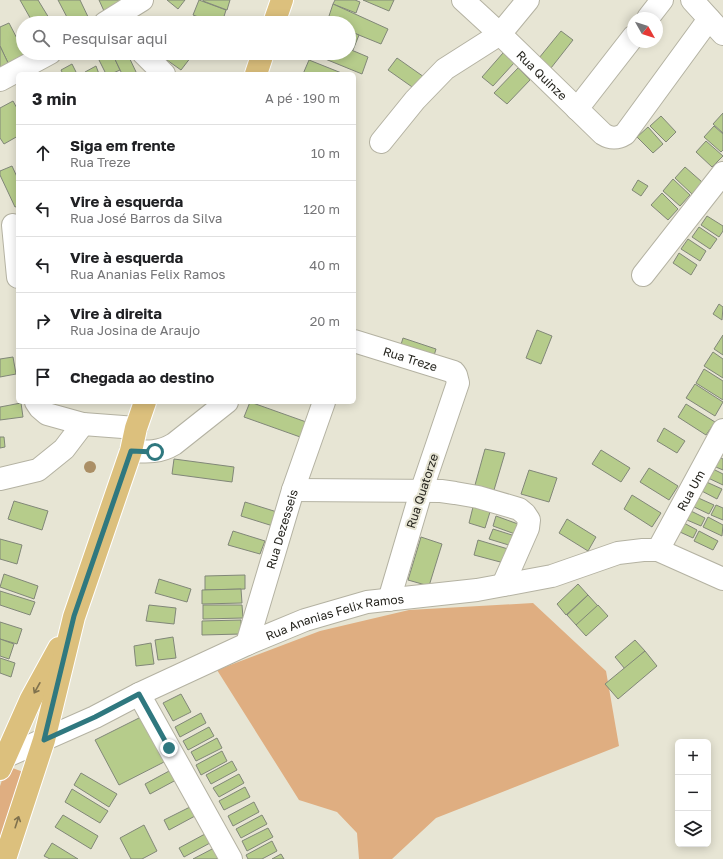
<!DOCTYPE html>
<html lang="pt">
<meta charset="utf-8">
<style>
body{margin:0;font-family:"Golos Text",sans-serif;background:#f6f6f6;color:#202124}
.controls{position:absolute;right:12px;bottom:12px;display:grid;overflow:hidden;border-radius:6px;box-shadow:0 2px 10px #0003}
.controls button{width:36px;height:36px;display:grid;place-items:center;padding:0;border:0;border-bottom:1px solid #e0e0e0;background:#fff;color:#202124;font:20px sans-serif}
.compass{position:absolute;left:627px;top:12px;width:36px;height:36px;border-radius:50%;background:#fff;box-shadow:0 2px 10px #0003;rotate:129deg}
.stop{position:absolute;width:12px;height:12px;margin:-9px;border:3px solid #2f787f;border-radius:50%;background:#fff}
.stop.end{background:#2f787f;border-color:#fff;box-shadow:0 1px 4px #0008}
.list{margin:0;padding:0;list-style:none}
h2{display:flex;justify-content:space-between;align-items:center;height:52px;margin:0;padding:0 16px;font-size:17px}
h2 small{font-size:13px;font-weight:400;color:#757577}
.list li{display:grid;grid-template-columns:26px 1fr auto;gap:12px;align-items:center;box-sizing:border-box;height:56px;padding:0 16px;border-top:1px solid #e0e0e0}
.list b{display:block;font-size:15px;white-space:nowrap}
.list p{margin:0;font-size:13px;white-space:nowrap;color:#757577}
.list em{font-size:13px;font-style:normal;color:#757577}
.icon{flex:none;width:22px;height:22px;fill:none;stroke:currentColor;stroke-width:2;stroke-linecap:round;stroke-linejoin:round}
.map{position:relative;flex:none;width:723px;height:859px;overflow:hidden}
.search{position:absolute;background:#fff;box-shadow:0 2px 10px #0003;left:16px;top:16px;width:340px;height:44px;display:flex;align-items:center;gap:10px;box-sizing:border-box;padding:0 14px;border-radius:22px;color:#757577;font-size:15px}
.panel{position:absolute;background:#fff;box-shadow:0 2px 10px #0003;left:16px;top:72px;width:340px;height:332px;border-radius:6px}
.map>svg:first-child{display:block}
</style>
<div class="map">
<svg width="723" height="859" viewBox="0 0 723 859">
<rect width="100%" height="100%" fill="#e7e5d4"/>
<g fill="#dfae81">
<polygon points="533,603 606,671 619,746 436,818 392,859 359,859 357,833 337,812 299,800 217,670 320,631 409,610"/>
<polygon points="7,766 26,773 0,846 0,786"/>
</g>
<g fill="#b6cc8b" stroke="#818778">
<polygon points="20,0 38,0 52,23 33,23"/>
<polygon points="58,0 80,0 90,21 86,23 70,23"/>
<polygon points="99,0 126,0 104,11"/>
<polygon points="167,0 185,0 178,9"/>
<polygon points="199,0 226,10 222,23 214,23 193,15"/>
<polygon points="203,0 230,0 227,10 203,1"/>
<polygon points="335,0 355,0 360,2 356,13 333,4"/>
<polygon points="363,0 394,0 389,11"/>
<polygon points="333,4 388,29 381,44 349,31 349,23 330,23 327,22"/>
<polygon points="9,23 23,50 23,53 25,53 26,56 9,65 0,46 0,27"/>
<polygon points="349,31 359,35 353,50 349,49"/>
<polygon points="561,31 573,40 551,68 539,58"/>
<polygon points="0,46 9,65 0,70"/>
<polygon points="349,49 368,57 362,74 313,54 349,53"/>
<polygon points="99,53 112,53 120,70 111,74 106,74 96,54"/>
<polygon points="112,53 127,53 137,74 122,74"/>
<polygon points="168,53 186,53 191,57 181,70 164,58"/>
<polygon points="503,53 514,63 493,86 482,77"/>
<polygon points="397,58 424,77 415,89 388,70"/>
<polygon points="309,60 344,74 303,74"/>
<polygon points="72,64 77,74 63,74 61,70"/>
<polygon points="96,66 99,74 86,74 85,72"/>
<polygon points="518,68 530,80 507,104 494,93"/>
<polygon points="13,101 18,110 18,136 4,144 0,138 0,108"/>
<polygon points="723,113 723,133 713,124"/>
<polygon points="661,116 676,132 666,142 650,126"/>
<polygon points="714,126 723,134 723,150 721,152 704,137"/>
<polygon points="648,127 663,144 653,153 637,137"/>
<polygon points="706,141 723,156 712,167 696,152"/>
<polygon points="12,166 18,179 18,206 15,207 0,175 0,171"/>
<polygon points="685,167 702,182 692,194 675,178"/>
<polygon points="673,179 690,195 680,206 663,191"/>
<polygon points="638,180 648,186 641,196 632,190"/>
<polygon points="662,193 678,209 668,220 651,205"/>
<polygon points="707,216 723,226 723,231 719,237 701,225"/>
<polygon points="699,227 717,239 710,249 692,237"/>
<polygon points="688,239 706,251 700,261 681,249"/>
<polygon points="679,253 697,265 691,275 673,263"/>
<polygon points="719,304 723,307 722,320 713,314"/>
<polygon points="537,330 552,336 541,364 526,358"/>
<polygon points="723,335 723,355 714,349"/>
<polygon points="403,338 436,349 433,359 400,348"/>
<polygon points="713,352 723,359 723,378 704,366"/>
<polygon points="13,357 16,374 0,377 0,359"/>
<polygon points="704,369 723,381 723,400 696,383"/>
<polygon points="695,384 723,402 715,416 686,398"/>
<polygon points="250,402 309,423 303,438 244,417"/>
<polygon points="21,403 23,417 0,420 0,407"/>
<polygon points="686,404 715,422 706,435 678,417"/>
<polygon points="664,428 685,441 677,453 657,441"/>
<polygon points="0,437 4,437 5,447 0,448"/>
<polygon points="485,449 505,453 494,490 475,485"/>
<polygon points="601,450 630,468 621,482 592,464"/>
<polygon points="715,455 723,459 723,470 711,465"/>
<polygon points="174,459 234,467 232,482 172,474"/>
<polygon points="649,468 678,486 669,500 640,482"/>
<polygon points="711,468 723,474 723,485 706,477"/>
<polygon points="529,470 557,478 549,502 521,494"/>
<polygon points="702,480 722,489 717,499 698,489"/>
<polygon points="632,495 661,513 652,527 624,509"/>
<polygon points="694,496 714,505 709,514 690,505"/>
<polygon points="14,501 48,511 42,530 8,519"/>
<polygon points="245,502 277,512 273,526 241,516"/>
<polygon points="716,505 723,508 723,520 711,515"/>
<polygon points="473,507 490,512 485,528 469,523"/>
<polygon points="691,511 705,518 701,526 687,520"/>
<polygon points="496,516 518,524 515,534 493,526"/>
<polygon points="708,517 723,525 722,536 703,527"/>
<polygon points="567,519 596,537 588,551 559,533"/>
<polygon points="684,523 697,530 693,538 680,532"/>
<polygon points="493,529 515,536 512,546 489,539"/>
<polygon points="233,531 265,541 260,554 228,545"/>
<polygon points="699,531 718,541 713,550 694,541"/>
<polygon points="421,537 442,544 429,586 408,580"/>
<polygon points="0,539 22,545 17,564 0,559"/>
<polygon points="478,540 508,549 504,563 474,555"/>
<polygon points="4,574 38,586 34,599 0,587"/>
<polygon points="245,575 245,589 205,590 205,576"/>
<polygon points="159,579 191,589 187,602 155,593"/>
<polygon points="578,584 588,595 566,615 557,604"/>
<polygon points="241,589 242,603 202,604 202,590"/>
<polygon points="0,591 35,602 30,615 0,605"/>
<polygon points="588,595 598,606 577,626 567,615"/>
<polygon points="149,605 176,608 174,624 146,621"/>
<polygon points="203,605 242,605 243,618 203,619"/>
<polygon points="598,605 608,616 586,636 576,625"/>
<polygon points="241,620 241,634 202,635 202,621"/>
<polygon points="0,622 22,629 17,644 0,639"/>
<polygon points="173,637 176,658 158,660 155,640"/>
<polygon points="0,639 14,644 9,659 0,656"/>
<polygon points="635,640 645,651 625,669 615,657"/>
<polygon points="151,643 154,664 136,666 134,646"/>
<polygon points="645,651 657,666 618,699 605,684"/>
<polygon points="0,658 15,663 11,677 0,673"/>
<polygon points="181,694 191,712 173,721 163,703"/>
<polygon points="201,713 206,723 180,737 175,727"/>
<polygon points="141,717 164,762 119,785 95,740"/>
<polygon points="209,727 214,736 188,750 183,741"/>
<polygon points="217,738 222,748 196,761 191,752"/>
<polygon points="222,751 227,761 201,775 196,765"/>
<polygon points="232,761 237,770 211,784 206,775"/>
<polygon points="171,770 176,780 150,794 145,784"/>
<polygon points="81,773 117,794 109,807 74,785"/>
<polygon points="239,774 244,783 219,797 213,788"/>
<polygon points="245,787 250,797 224,810 219,801"/>
<polygon points="72,789 108,811 100,823 65,802"/>
<polygon points="254,802 259,812 233,826 228,816"/>
<polygon points="190,807 195,816 169,830 164,820"/>
<polygon points="63,815 98,836 91,849 55,827"/>
<polygon points="262,815 267,824 241,838 236,829"/>
<polygon points="144,825 157,851 142,859 131,859 120,838"/>
<polygon points="268,828 273,837 247,851 242,841"/>
<polygon points="205,834 210,843 184,857 179,848"/>
<polygon points="272,841 277,851 262,859 248,859 246,855"/>
<polygon points="52,843 78,859 50,859 44,856"/>
<polygon points="214,848 219,858 216,859 193,859"/>
<polygon points="281,854 284,859 272,859"/>
</g>
<g fill="none" stroke-linecap="round" stroke-linejoin="round">
<defs>
<g id="minor">
<path id="s1" d="M463,0L500,34L603,134C611,139 617,139 625,134L709,19"/>
<polyline points="692,0 723,34"/>
<polyline points="648,18 662,0"/>
<polyline points="105,23 142,0"/>
<polyline points="143,53 164,74"/>
<polyline points="0,80 50,53"/>
<polyline points="577,109 633,37"/>
<polyline points="381,142 415,100 445,69 500,34 528,0"/>
<polyline points="13,225 18,277"/>
<polyline points="643,275 723,173"/>
<path id="s2" d="M354,341L454,372L456,375L458,383L421,492L389,600"/>
<polyline points="36,402 40,408 47,414 83,424 136,428"/>
<path d="M131,451C147,452 159,453 174,444L227,402"/>
<polyline points="0,479 38,470 64,449 83,424"/>
<polyline points="293,490 441,491 455,493 478,497 519,509 525,514 529,520 528,528 503,585"/>
<path id="s3" d="M658,550L723,430"/>
<path id="s4" d="M247,644L293,490L324,402"/>
<polyline points="139,694 231,859"/>
<path id="s5" d="M0,759L95,717L139,694L247,644L305,620L367,602L477,590L552,576L618,553L643,550H658L723,579"/>
</g>
<g id="major">
<polyline points="274,23 282,0"/>
<polyline points="256,74 263,53"/>
<polyline points="0,769 31,699 59,648"/>
<polyline points="5,859 44,740 74,617 131,451 136,428 145,402"/>
</g>
</defs>
<use href="#minor" stroke="#b4b2a2" stroke-width="24"/>
<use href="#major" stroke="#fff" stroke-width="24"/>
<use href="#minor" stroke="#fff" stroke-width="22"/>
<use href="#major" stroke="#dcc07d" stroke-width="22"/>
</g>
<circle fill="#ab8f66" cx="90" cy="467" r="6"/>
<defs><path id="oneway-shaft" d="M-6 0H5M1.5-3L5.5 0L1.5 3" fill="none" stroke-width="1.6" stroke-linecap="round" stroke-linejoin="round"/></defs>
<g stroke="#80724e">
<use href="#oneway-shaft" transform="translate(37 688) rotate(119)"/>
<use href="#oneway-shaft" transform="translate(17 822) rotate(-72)"/>
</g>
<g fill="none" stroke-linecap="round" stroke-linejoin="round">
<polyline stroke="#2f787f" stroke-width="5" points="155,452 131,451 74,616 44,740 95,717 139,694 169,748"/>
</g>
<g text-anchor="middle" dominant-baseline="central" stroke-width="4" stroke-linejoin="round" paint-order="stroke">
<g font-size="12" fill="#25241e" stroke="#e7e5d4">
<text stroke="none"><textPath href="#s1" startOffset="109">Rua Quinze</textPath></text>
<text stroke="none"><textPath href="#s2" startOffset="59">Rua Treze</textPath></text>
<text stroke="none"><textPath href="#s3" startOffset="68">Rua Um</textPath></text>
<text transform="translate(422 491) rotate(-72)">Rua Quatorze</text>
<text stroke="none"><textPath href="#s4" startOffset="120">Rua Dezesseis</textPath></text>
<text stroke="none"><textPath href="#s5" startOffset="365">Rua Ananias Felix Ramos</textPath></text>
</g>
</g>
</svg>
<div class="controls">
<button>+</button>
<button>−</button>
<button><svg class="icon" aria-label="layers" viewBox="0 0 24 24"><path d="M12 4l9 5-9 5-9-5zM3 14l9 5 9-5"/></svg></button>
</div>
<svg class="compass" viewBox="-18 -18 36 36"><path d="M0-13l5 13h-10z" fill="#e53935"/><path d="M0 13l5-13h-10z" fill="#757577"/></svg>
<div class="stop" style="left:155px;top:452px"></div>
<div class="stop end" style="left:169px;top:748px"></div>
<div class="search"><svg class="icon" aria-label="search" viewBox="0 0 24 24"><circle cx="10" cy="10" r="6"/><path d="M15 15l6 6"/></svg>Pesquisar aqui</div>
<section class="panel">
<h2>3 min<small>A pé · 190 m</small></h2>
<ul class="list">
<li><svg class="icon" aria-label="ahead" viewBox="0 0 24 24"><path d="M12 20V5M6 11l6-6 6 6"/></svg><div><b>Siga em frente</b><p>Rua Treze</p></div><em>10 m</em></li>
<li><svg class="icon" aria-label="left" viewBox="0 0 24 24"><path d="M17 20v-9H6M10 6l-5 5 5 5"/></svg><div><b>Vire à esquerda</b><p>Rua José Barros da Silva</p></div><em>120 m</em></li>
<li><svg class="icon" aria-label="left" viewBox="0 0 24 24"><path d="M17 20v-9H6M10 6l-5 5 5 5"/></svg><div><b>Vire à esquerda</b><p>Rua Ananias Felix Ramos</p></div><em>40 m</em></li>
<li><svg class="icon" aria-label="right" viewBox="0 0 24 24"><path d="M7 20v-9h11M14 6l5 5-5 5"/></svg><div><b>Vire à direita</b><p>Rua Josina de Araujo</p></div><em>20 m</em></li>
<li><svg class="icon" aria-label="arrive" viewBox="0 0 24 24"><path d="M6 21V4h12l-3 4 3 4H6"/></svg><div><b>Chegada ao destino</b></div></li>
</ul>
</section>
</div>
